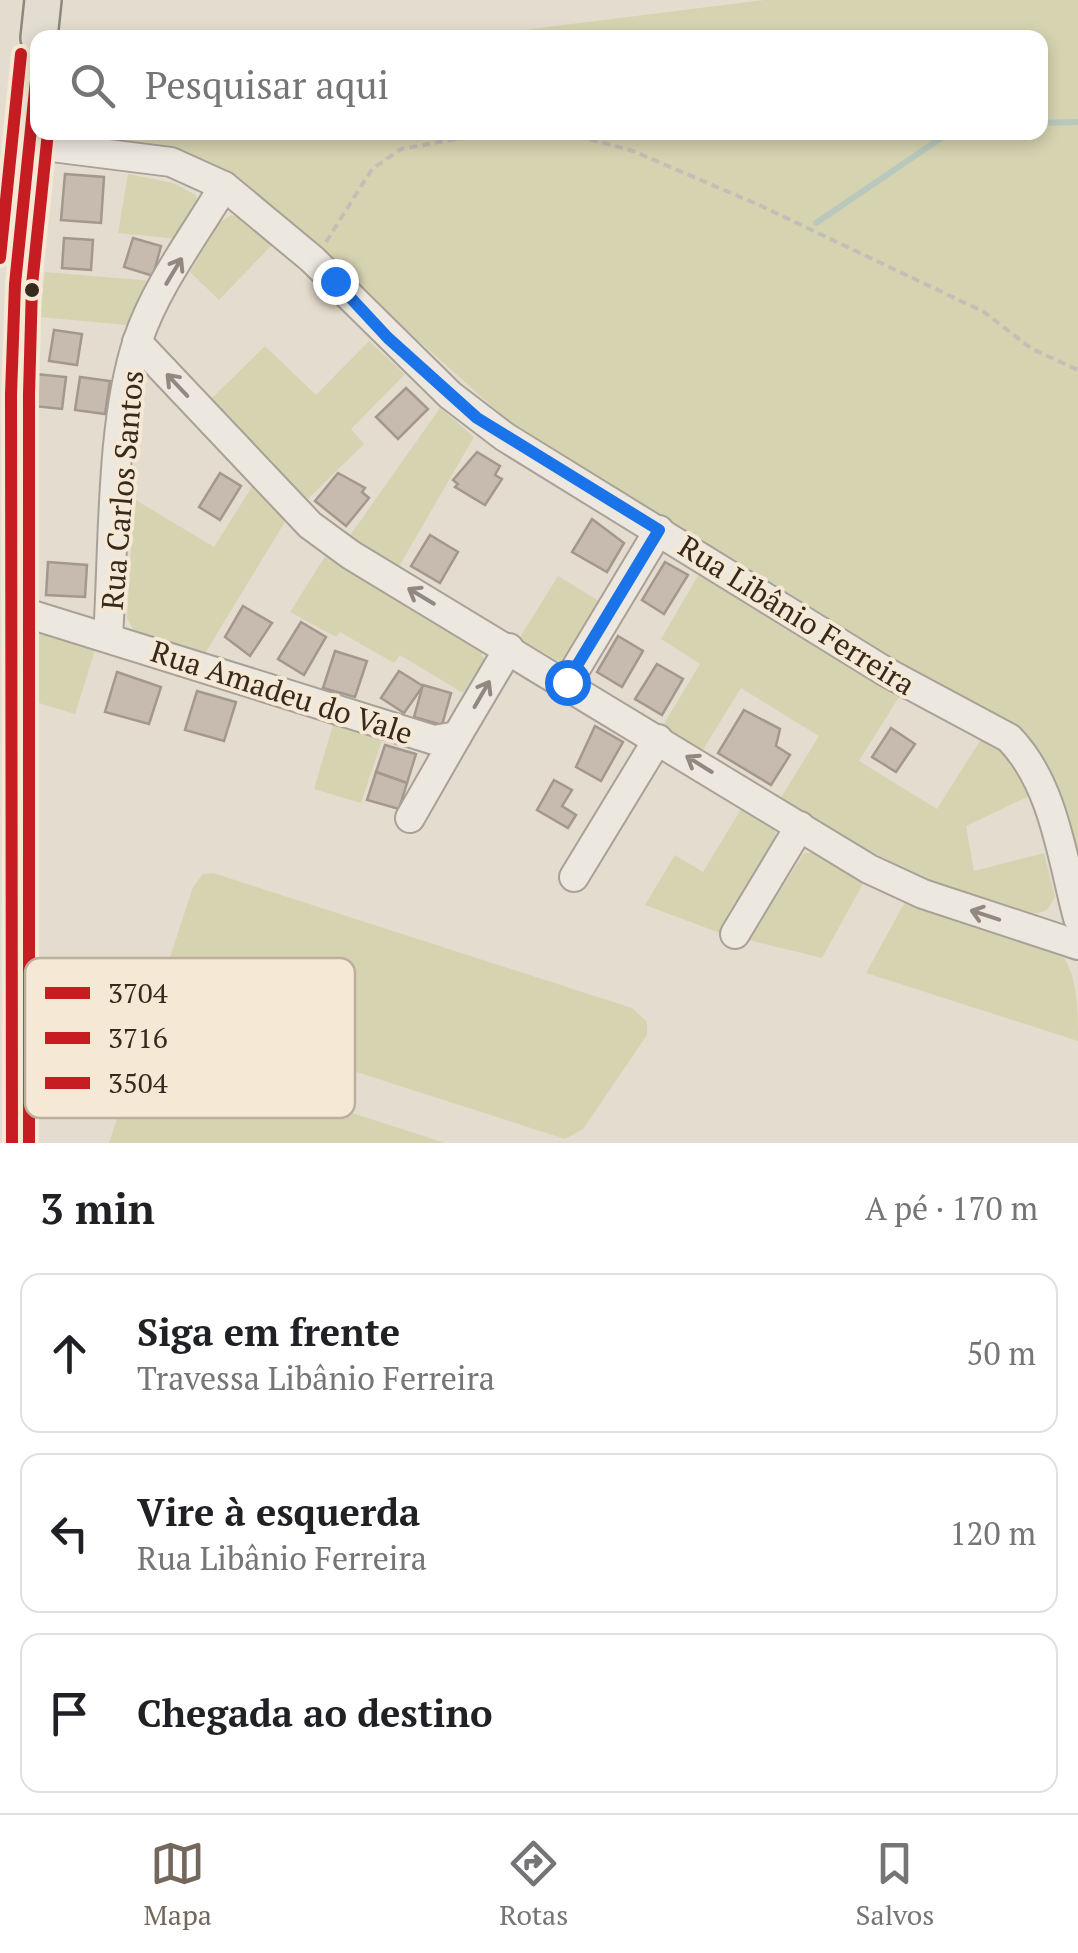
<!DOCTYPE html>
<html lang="pt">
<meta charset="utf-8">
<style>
body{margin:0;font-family:"PT Serif",serif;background:#f2f2f2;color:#202124}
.stop{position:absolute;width:30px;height:30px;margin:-22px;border:8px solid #1a73e8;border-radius:50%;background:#fff}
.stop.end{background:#1a73e8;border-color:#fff;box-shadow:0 2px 10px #0008}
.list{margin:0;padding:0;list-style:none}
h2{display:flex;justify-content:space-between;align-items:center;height:130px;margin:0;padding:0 40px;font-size:42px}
h2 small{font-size:32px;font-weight:400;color:#757577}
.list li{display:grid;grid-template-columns:65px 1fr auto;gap:30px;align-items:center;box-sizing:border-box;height:160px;margin:0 20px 20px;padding:0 20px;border:2px solid #e0e0e0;border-radius:20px}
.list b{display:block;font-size:38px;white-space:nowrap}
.list p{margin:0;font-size:32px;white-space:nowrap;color:#757577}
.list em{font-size:32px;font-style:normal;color:#757577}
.icon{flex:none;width:55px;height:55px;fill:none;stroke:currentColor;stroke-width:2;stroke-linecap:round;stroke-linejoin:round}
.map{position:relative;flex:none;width:1078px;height:1143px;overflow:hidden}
.search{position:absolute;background:#fff;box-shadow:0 5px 15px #0003;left:30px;right:30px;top:30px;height:110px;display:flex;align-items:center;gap:25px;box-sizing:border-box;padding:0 35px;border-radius:20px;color:#757577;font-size:38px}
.sheet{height:670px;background:#fff}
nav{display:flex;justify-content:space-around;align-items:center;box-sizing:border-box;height:140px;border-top:2px solid #e0e0e0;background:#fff;font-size:28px;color:#757577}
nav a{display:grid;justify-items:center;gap:5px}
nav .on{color:#74685c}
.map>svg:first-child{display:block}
</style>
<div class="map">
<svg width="1078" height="1143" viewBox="0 0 1078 1143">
<rect width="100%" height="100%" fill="#e4dcce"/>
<g fill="#d6d3b1">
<polygon points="765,0 1078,0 1078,864 1038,750 1009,720 953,700 790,603 506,419 263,201 179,153 61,133 1040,132 1040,38 422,37 508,32"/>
<polygon points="128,174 173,183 196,195 197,205 177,239 118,233"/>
<polygon points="231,215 242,218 272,245 219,300 190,272 219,223"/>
<polygon points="45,272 153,281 127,325 40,317"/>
<polygon points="369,341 405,374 351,429 364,444 306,501 210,400 265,346 316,395"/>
<polygon points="440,408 474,437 398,568 349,537"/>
<polygon points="253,485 286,520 204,655 133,630 127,618 134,499 214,547"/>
<polygon points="326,555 479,648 484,659 463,693 400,655 394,663 340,632 336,637 290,612"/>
<path d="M699,574L899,697L859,761L937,809L983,736L1008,757L1029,796L966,826L974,871L1044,853L1055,897L1048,909C1008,937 822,824 780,799L819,736L741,688L702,751L662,727L700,664L661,639Z"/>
<polygon points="558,576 602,603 561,662 519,639"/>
<polygon points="43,633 95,650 75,714 26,699 28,640"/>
<polygon points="333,725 382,740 361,803 314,789"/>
<polygon points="743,806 773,825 777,839 720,933 645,905 675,855 703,872"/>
<polygon points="804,853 817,853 864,882 822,958 749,940"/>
<polygon points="213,873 632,1008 647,1022 647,1035 583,1129 565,1139 173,1013 161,1004 160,988 193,887 203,874"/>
<path d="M905,902L1064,958C1078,980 1078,1013 1078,1041L866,973Z"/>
<polygon points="154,1049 159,1050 445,1143 109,1143 135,1064"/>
</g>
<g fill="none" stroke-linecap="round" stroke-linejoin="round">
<g stroke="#b9c8bd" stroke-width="6">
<polyline points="1040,123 1078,122"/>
<polyline points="816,223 950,132"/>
</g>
</g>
<g fill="#c7baaf" stroke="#a4978d" stroke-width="2.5">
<polygon points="65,174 104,177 101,223 61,220"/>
<polygon points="64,238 93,240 91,270 62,268"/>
<polygon points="133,238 161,246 153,276 124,267"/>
<polygon points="54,330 82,334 77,365 49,361"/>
<polygon points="36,374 66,377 62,409 33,406"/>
<polygon points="80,377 110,381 105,414 75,410"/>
<polygon points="406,388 428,409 398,439 376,417"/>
<polygon points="477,452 500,466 495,475 502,479 485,505 455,487 458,484 453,480"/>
<polygon points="220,473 241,486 220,520 199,507"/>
<polygon points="338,473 365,488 362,492 369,498 346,526 315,501"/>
<polygon points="592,519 624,543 607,572 572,552"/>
<polygon points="430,535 458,552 440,583 411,566"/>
<polygon points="48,562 87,565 85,597 46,595"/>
<polygon points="665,562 688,575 664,614 642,600"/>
<polygon points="243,606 272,623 250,656 225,637"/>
<polygon points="301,622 326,637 304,675 278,659"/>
<polygon points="618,636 643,651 622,687 597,672"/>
<polygon points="335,651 367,661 355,697 323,688"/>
<polygon points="657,664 683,679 662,715 635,699"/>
<polygon points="399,671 423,686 404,713 381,698"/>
<polygon points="117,672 161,687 149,724 105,712"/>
<polygon points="423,685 451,693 442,725 414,717"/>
<polygon points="197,691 236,702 224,741 185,730"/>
<polygon points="744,710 780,729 776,746 790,755 771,785 718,753"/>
<polygon points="595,726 623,742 601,781 576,767"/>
<polygon points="891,728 915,744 896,772 872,757"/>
<polygon points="385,745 416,754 407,783 376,772"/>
<polygon points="376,772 407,783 399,809 367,800"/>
<polygon points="554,780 572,790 562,806 576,815 568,828 537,810"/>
</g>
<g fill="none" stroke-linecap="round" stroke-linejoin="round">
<defs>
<g id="minor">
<path d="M28,144L171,162L224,186L312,259L450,395L505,437L886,672L1009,738C1054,784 1062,858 1078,918"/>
<polyline points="137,342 310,525 351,555 869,869 923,894 1078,945"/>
<polyline points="10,608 434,740 457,736 509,648"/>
<path d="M108,637C114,547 110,425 138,340C156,286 195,235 224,186"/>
<polyline points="567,683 659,530"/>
<polyline points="410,818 457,736"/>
<polyline points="574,877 658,739"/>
<polyline points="735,934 800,826"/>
</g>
<g id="major">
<polyline points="39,38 43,0"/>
<polyline points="12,1143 11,394 15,284 38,56"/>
</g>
</defs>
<use href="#minor" stroke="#a9a197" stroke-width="32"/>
<use href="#major" stroke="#8f877d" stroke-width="40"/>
<polyline stroke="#c5beb6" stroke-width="4" stroke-dasharray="8 5" stroke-linecap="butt" points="326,242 372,169 401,149 473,136 582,137 633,151 759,205 984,312 1032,349 1078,370"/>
<use href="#minor" stroke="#ece7df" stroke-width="28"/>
<use href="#major" stroke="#e3dcd1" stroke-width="35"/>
<defs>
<polyline id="bus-1" points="12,1143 11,394 15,284 38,61"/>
<polyline id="bus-2" points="29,1143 29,394 32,285 48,132"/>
<polyline id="bus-3" points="0,258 21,54"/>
</defs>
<use href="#bus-1" stroke="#f5e8d4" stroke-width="20"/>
<use href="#bus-2" stroke="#f5e8d4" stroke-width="20"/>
<use href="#bus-3" stroke="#f5e8d4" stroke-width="20"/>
<use href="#bus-1" stroke="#c61d23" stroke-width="12"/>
<use href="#bus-2" stroke="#c61d23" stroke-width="12"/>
<use href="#bus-3" stroke="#c61d23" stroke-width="12"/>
</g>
<defs><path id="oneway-shaft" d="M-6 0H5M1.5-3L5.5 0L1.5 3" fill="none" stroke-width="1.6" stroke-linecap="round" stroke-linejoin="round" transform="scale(2.5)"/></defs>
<g stroke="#92887f">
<use href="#oneway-shaft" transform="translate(174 271) rotate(-59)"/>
<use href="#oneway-shaft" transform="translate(177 385) rotate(-133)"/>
<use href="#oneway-shaft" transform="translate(421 596) rotate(-149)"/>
<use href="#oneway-shaft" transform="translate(482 694) rotate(-60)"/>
<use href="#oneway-shaft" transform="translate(699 764) rotate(-148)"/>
<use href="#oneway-shaft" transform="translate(985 915) rotate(-162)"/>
</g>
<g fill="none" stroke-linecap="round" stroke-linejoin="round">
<polyline stroke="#1a73e8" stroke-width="12" points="335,281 388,338 477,418 659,530 567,682"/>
</g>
<circle fill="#38291f" stroke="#f5e8d4" stroke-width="4" cx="32" cy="290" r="9"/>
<g text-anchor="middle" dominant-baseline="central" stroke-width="8" stroke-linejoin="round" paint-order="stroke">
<g font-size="30" fill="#38291f" stroke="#f5e8d4">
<text transform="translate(122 490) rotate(-85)">Rua Carlos Santos</text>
<text transform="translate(797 615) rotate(32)">Rua Libânio Ferreira</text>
<text transform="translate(282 692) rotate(18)">Rua Amadeu do Vale</text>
</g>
</g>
<rect x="25" y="958" width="330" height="160" rx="15" fill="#f5e8d4" stroke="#bcaf9e" stroke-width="2.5"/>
<rect x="45" y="987" width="45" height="12" fill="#c61d23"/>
<rect x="45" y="1032" width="45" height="12" fill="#c61d23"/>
<rect x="45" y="1077" width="45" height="12" fill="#c61d23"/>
<g font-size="28" fill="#38291f">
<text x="108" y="1003">3704</text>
<text x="108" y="1048">3716</text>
<text x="108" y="1093">3504</text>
</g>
</svg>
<div class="stop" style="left:567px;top:682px"></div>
<div class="stop end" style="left:335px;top:281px"></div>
<div class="search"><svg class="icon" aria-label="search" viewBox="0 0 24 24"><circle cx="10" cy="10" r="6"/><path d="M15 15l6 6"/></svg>Pesquisar aqui</div>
</div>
<section class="sheet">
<h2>3 min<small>A pé · 170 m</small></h2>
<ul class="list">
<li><svg class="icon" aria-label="ahead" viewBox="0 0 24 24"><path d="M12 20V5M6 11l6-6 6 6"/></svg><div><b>Siga em frente</b><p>Travessa Libânio Ferreira</p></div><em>50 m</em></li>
<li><svg class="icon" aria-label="left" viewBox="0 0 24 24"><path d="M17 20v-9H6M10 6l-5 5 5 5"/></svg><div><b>Vire à esquerda</b><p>Rua Libânio Ferreira</p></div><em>120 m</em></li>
<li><svg class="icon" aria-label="arrive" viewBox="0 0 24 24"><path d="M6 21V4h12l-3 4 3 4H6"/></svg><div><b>Chegada ao destino</b></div></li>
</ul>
</section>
<nav>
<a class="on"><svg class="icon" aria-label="map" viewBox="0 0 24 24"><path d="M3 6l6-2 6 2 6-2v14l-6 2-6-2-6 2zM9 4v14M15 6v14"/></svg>Mapa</a>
<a><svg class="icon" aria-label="directions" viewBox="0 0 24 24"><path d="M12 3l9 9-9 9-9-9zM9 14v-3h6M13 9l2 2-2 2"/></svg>Rotas</a>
<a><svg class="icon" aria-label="saved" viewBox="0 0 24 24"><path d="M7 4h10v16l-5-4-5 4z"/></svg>Salvos</a>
</nav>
